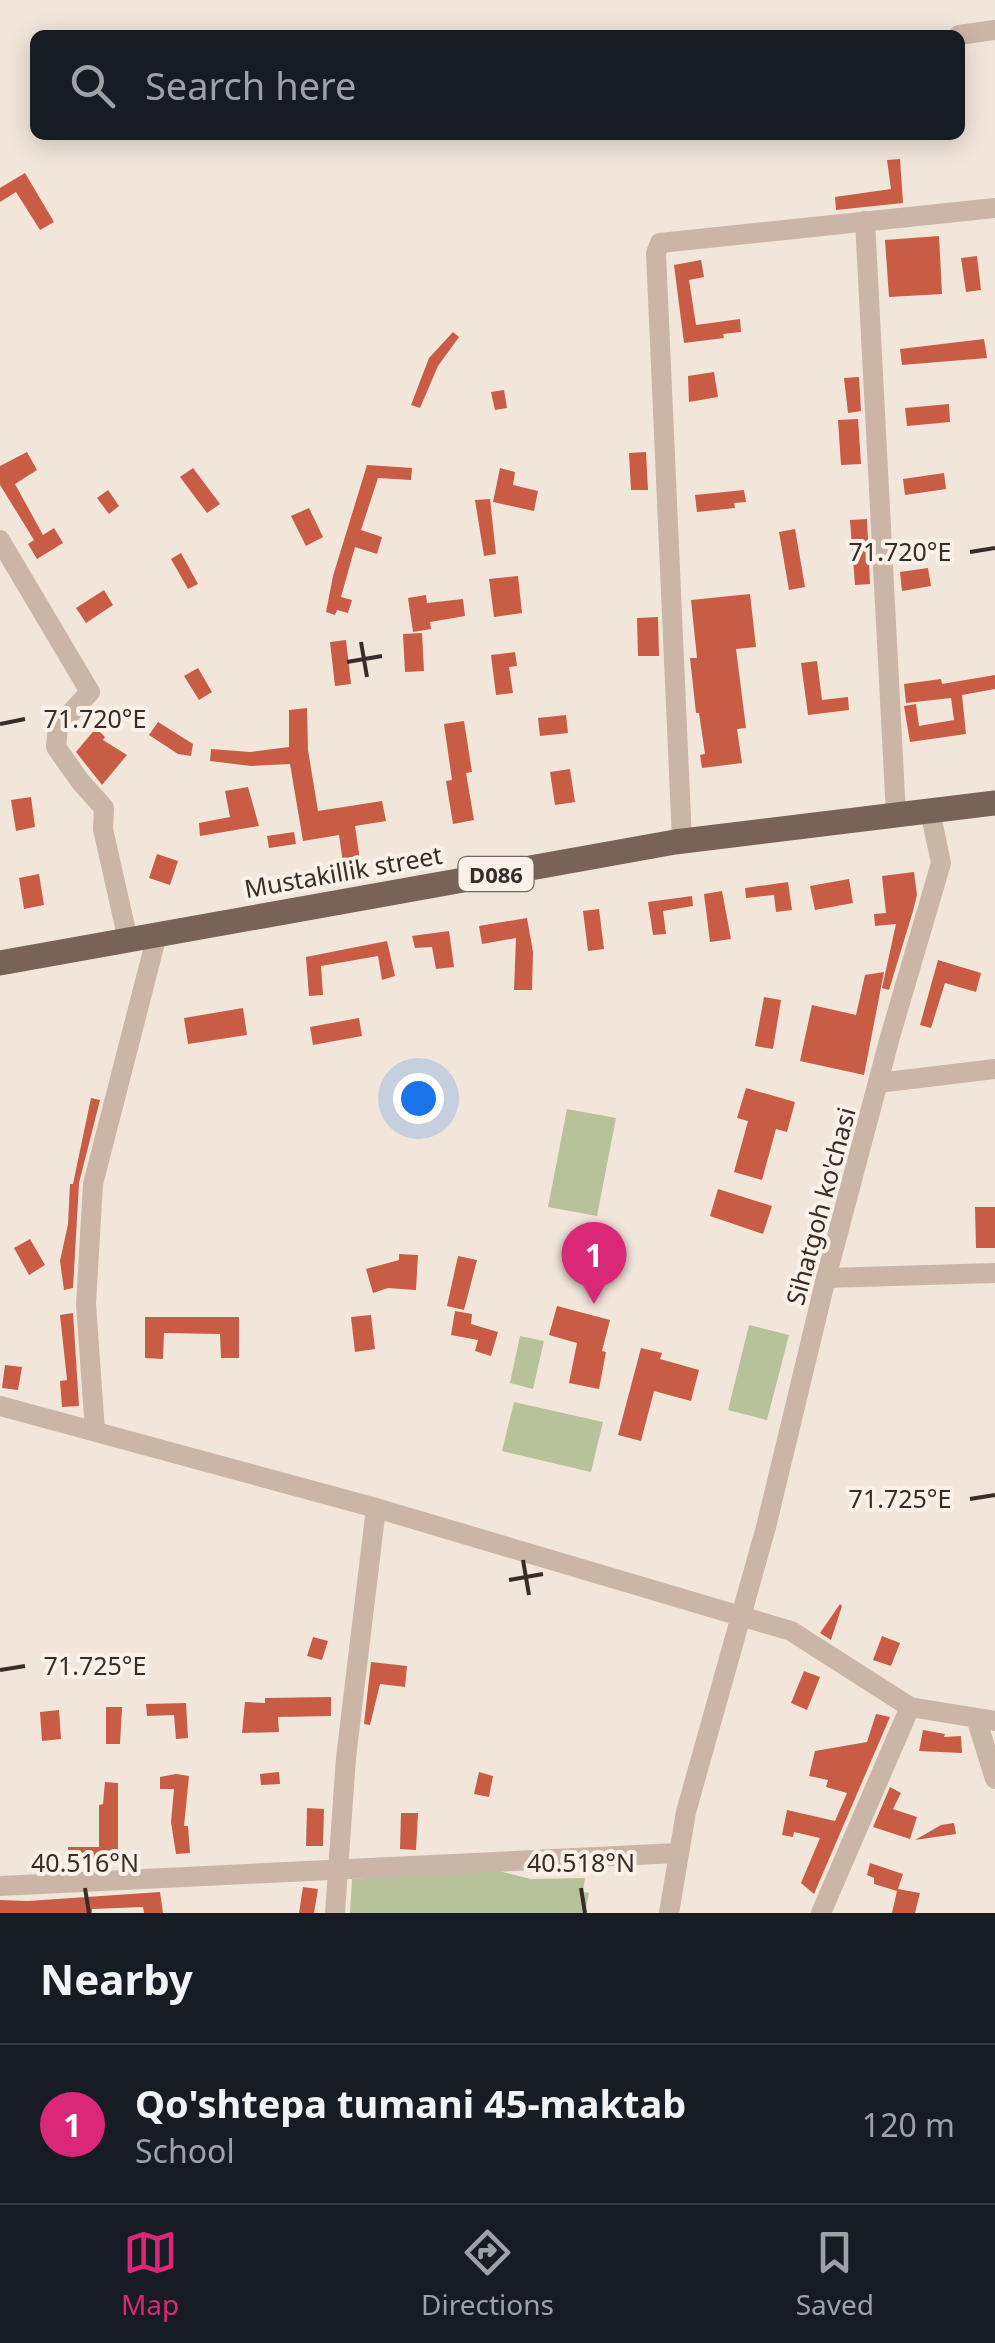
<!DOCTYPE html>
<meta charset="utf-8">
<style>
body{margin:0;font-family:"Noto Sans",sans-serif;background:#20242c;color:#f1f3f6}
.you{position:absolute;left:418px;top:1098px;width:35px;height:35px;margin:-25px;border:8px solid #fff;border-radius:50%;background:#1a73e8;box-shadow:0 0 0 15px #1a73e833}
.badge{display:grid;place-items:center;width:65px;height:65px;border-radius:50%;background:#db2777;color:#fff;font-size:32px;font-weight:700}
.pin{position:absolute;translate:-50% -82px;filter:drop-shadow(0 2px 5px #0008)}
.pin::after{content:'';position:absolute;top:52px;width:35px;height:30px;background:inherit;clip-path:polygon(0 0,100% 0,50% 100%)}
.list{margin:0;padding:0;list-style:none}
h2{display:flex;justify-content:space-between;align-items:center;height:130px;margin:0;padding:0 40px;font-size:42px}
h2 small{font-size:32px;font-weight:400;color:#9ea1a6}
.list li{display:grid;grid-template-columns:65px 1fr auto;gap:30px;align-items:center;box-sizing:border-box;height:160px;padding:0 40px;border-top:2px solid #363941}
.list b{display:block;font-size:38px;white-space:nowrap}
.list p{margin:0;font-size:32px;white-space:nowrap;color:#9ea1a6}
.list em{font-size:32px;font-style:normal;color:#9ea1a6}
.icon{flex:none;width:55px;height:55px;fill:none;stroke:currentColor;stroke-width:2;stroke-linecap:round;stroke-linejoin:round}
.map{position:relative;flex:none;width:995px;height:1913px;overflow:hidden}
.search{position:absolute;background:#171b24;box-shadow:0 5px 25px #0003;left:30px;right:30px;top:30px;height:110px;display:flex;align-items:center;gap:25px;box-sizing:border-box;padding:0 35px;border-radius:15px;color:#9ea1a6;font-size:38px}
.sheet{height:290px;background:#171b24}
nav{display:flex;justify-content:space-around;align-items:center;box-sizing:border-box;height:140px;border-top:2px solid #363941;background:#171b24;font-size:28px;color:#9ea1a6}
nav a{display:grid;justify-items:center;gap:5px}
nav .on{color:#db2777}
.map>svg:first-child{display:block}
</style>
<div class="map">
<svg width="995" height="1913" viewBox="0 0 995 1913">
<rect width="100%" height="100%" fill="#f2e6db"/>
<g fill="#b7c29b">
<polygon points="567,1109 616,1118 597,1216 548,1207"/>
<polygon points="749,1325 789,1335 767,1420 728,1410"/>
<polygon points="520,1336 544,1341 533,1389 510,1383"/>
<polygon points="514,1402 603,1422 591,1472 502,1451"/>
<polygon points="491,1869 531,1879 585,1878 583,1892 589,1893 585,1913 350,1913 352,1879"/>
</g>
<g fill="#c85c44">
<polygon points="900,159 903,203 836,210 835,197 891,189 887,160"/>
<polygon points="25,173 54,222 40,230 16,192 0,202 0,188"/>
<polygon points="939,236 942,294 889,297 885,240"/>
<polygon points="977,256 981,290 966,292 961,258"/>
<polygon points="701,260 704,277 689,280 696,325 740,319 741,332 723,334 724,338 684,343 674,265"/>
<polygon points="453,332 459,337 438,366 420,408 411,405 429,358"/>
<polygon points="984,339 987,358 902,365 900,349"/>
<polygon points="714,372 718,397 689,402 688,376"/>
<polygon points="859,377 861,411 848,413 844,378"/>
<polygon points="504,390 507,408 495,410 491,392"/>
<polygon points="949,404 950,422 907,426 905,408"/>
<polygon points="858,419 861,464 841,465 838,420"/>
<polygon points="27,452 37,470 15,484 43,535 54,528 63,543 37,559 28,544 34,540 0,485 0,466"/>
<polygon points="646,452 648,490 631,490 629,453"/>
<polygon points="367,465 412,468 411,480 378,478 361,530 382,537 377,554 355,547 341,597 352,600 348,613 337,610 335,615 326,612 333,576"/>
<polygon points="193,468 220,504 207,513 180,477"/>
<polygon points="500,468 515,472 513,485 538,491 534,511 493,502"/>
<polygon points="944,473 946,489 905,495 903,479"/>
<polygon points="108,490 119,506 109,514 97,498"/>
<polygon points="744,490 746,502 734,503 735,508 697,512 695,495"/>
<polygon points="490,499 496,554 484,556 475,500"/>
<polygon points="309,508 323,537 306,546 291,516"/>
<polygon points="867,519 870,584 855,585 850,520"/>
<polygon points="795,529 805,587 789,590 779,532"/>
<polygon points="181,553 198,584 188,589 171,559"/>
<polygon points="928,568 931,586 902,591 900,572"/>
<polygon points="518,576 522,613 494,617 489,579"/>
<polygon points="104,590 113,605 86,623 76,608"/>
<polygon points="750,594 756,647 736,649 746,728 737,729 742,763 702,768 700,755 705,754 699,713 696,713 690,658 697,658 691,600"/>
<polygon points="426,595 427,603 463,599 465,616 430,622 431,629 413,632 408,598"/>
<polygon points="658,617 659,656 638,656 637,618"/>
<polygon points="422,633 424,671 405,672 403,634"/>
<polygon points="346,640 351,684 335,686 330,642"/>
<polygon points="515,652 517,666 509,667 513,693 496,695 491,655"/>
<polygon points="817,661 822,700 848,697 849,710 808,715 801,663"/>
<polygon points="198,668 212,692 199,700 184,676"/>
<polygon points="995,675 995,689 962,695 966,734 910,742 904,706 916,704 919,726 954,720 951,698 906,703 904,684 941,679 942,684"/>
<polygon points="307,708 308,750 318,811 382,801 386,821 355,826 360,860 343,863 339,835 303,841 290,764 251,766 210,761 211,749 250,752 289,747 289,710"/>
<polygon points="566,715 568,733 540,736 538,718"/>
<polygon points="464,721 472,772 466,773 474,820 453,824 446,781 452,780 444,724"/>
<polygon points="158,722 193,744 191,756 178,754 149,735"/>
<polygon points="96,728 105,737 103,740 127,755 102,785 76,752"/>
<polygon points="570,769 575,802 555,805 550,772"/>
<polygon points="248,787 259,826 200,836 199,823 230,817 225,791"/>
<polygon points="31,797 35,827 16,831 11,800"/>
<polygon points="294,832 296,844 269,848 267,836"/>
<polygon points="157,854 178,861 170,885 149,878"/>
<polygon points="914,872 917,895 913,911 889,990 882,988 896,924 875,926 874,914 886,913 882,876"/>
<polygon points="39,874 44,905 24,909 19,878"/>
<polygon points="849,879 853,903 815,910 810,886"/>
<polygon points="788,882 792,910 776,912 774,895 746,898 745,888"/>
<polygon points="722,891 731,939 710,942 704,894"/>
<polygon points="692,896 693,906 663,911 666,934 653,935 648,902"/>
<polygon points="599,909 604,949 588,951 583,911"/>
<polygon points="527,918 533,952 532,990 514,990 516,938 482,944 479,926"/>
<polygon points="449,931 454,967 436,969 432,947 415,948 412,936"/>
<polygon points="387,941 395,976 382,980 378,956 321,966 323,995 309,996 306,957"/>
<polygon points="938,960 981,973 976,992 945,983 931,1028 920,1025"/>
<polygon points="884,972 864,1075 800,1061 812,1005 856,1015 865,975"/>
<polygon points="764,997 781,1000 773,1049 755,1046"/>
<polygon points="243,1008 247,1035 188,1044 184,1018"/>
<polygon points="359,1018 362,1036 313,1045 310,1027"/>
<polygon points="746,1088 795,1102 787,1132 776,1129 762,1180 734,1172 748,1121 737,1118"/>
<polygon points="91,1098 100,1100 79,1183 73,1288 64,1290 60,1261 68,1224 70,1184 73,1184"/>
<polygon points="718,1189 772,1206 763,1234 710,1216"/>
<polygon points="975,1207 995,1207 995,1248 976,1248"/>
<polygon points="30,1239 45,1265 29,1275 14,1248"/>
<polygon points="399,1254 418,1255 416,1290 388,1288 373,1293 366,1269 399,1260"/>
<polygon points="458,1256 477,1260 464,1310 447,1306"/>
<polygon points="557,1306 610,1320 602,1351 606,1352 599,1389 569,1383 577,1343 549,1335"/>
<polygon points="455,1311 472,1314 471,1324 498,1332 491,1356 475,1351 478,1340 451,1335"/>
<polygon points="73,1313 79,1406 62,1407 60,1381 67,1380 60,1315"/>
<polygon points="371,1315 375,1349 355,1352 351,1317"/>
<polygon points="145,1317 239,1317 239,1358 221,1358 220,1334 164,1333 163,1359 145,1358"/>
<polygon points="641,1348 662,1353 660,1359 699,1370 691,1401 654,1391 641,1441 618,1435"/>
<polygon points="5,1365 22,1367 18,1390 2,1388"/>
<polygon points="840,1604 842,1606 831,1640 820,1633"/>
<polygon points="882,1636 900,1643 891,1666 873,1660"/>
<polygon points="313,1637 328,1641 322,1660 307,1656"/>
<polygon points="371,1662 407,1666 405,1687 380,1684 370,1725 364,1724"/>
<polygon points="804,1671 820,1677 807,1710 791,1703"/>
<polygon points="331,1697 331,1716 278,1717 279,1732 242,1733 245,1702 265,1703 265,1698"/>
<polygon points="186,1703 188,1738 176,1739 174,1715 147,1716 146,1704"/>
<polygon points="106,1707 122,1707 120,1744 106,1744"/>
<polygon points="59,1710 61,1739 42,1741 40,1712"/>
<polygon points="876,1714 890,1717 814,1894 801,1883 820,1838 794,1832 793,1837 782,1835 787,1810 835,1821 847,1793 826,1787 828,1780 809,1776 815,1751 867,1742"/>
<polygon points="923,1730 945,1734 944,1737 961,1736 962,1753 919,1751"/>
<polygon points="279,1772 280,1784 261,1785 260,1774"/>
<polygon points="479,1772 493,1776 489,1797 474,1794"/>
<polygon points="176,1774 189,1776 184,1826 188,1826 190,1853 176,1854 171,1822 174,1789 160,1789 160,1777"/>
<polygon points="105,1782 118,1783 118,1859 68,1860 68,1847 99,1847 99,1805 103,1804"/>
<polygon points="890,1787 901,1793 893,1809 917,1817 910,1839 873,1827"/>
<polygon points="307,1808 324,1809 323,1846 306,1846"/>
<polygon points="401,1813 418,1813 416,1850 400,1849"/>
<polygon points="954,1823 956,1834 915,1840 941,1825"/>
<polygon points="870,1863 903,1874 898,1889 920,1893 915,1913 892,1913 897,1891 874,1884 874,1878 867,1875"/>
<polygon points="303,1887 318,1889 314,1913 299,1913"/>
<polygon points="160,1892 163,1913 144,1913 143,1907 92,1909 92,1913 0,1913 0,1900 28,1901"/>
</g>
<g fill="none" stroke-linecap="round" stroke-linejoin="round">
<g stroke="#cbb5a7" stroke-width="20">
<polyline points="959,35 995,30"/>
<polyline points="865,221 896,815"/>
<polyline points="0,540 90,692 58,727 56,747 80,781 104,808 103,829 128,940"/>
<polyline points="682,841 656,253 660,243 995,208"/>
<polyline points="878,1083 995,1069"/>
<polyline points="826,1278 995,1273"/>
<polyline points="0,1406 376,1508 791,1631 910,1707 995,1721"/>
<polyline points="95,1431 86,1304 93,1184 157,935"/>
<polyline points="976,1718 995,1779"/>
<polyline points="0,1886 677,1853"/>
<polyline points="335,1913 346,1758 376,1508"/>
<polyline points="669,1913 686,1812 766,1527 826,1278 890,1037 941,863 930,811"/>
<polyline points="821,1913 910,1707"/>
</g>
<polyline stroke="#796258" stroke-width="25" points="0,963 675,842 995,803"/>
</g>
<path fill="none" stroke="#372c28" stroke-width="4" d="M970,552L995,548M361,642L367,677M347,662L382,656M0,724L25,719M970,1499L995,1495M523,1560L529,1595M509,1580L543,1574M0,1670L25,1666M85,1888L89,1913M581,1888L585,1913"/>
<g text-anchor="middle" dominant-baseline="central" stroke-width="8" stroke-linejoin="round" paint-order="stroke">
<rect fill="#faf1e8" stroke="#726762" stroke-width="2.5" x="458.5" y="857" width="75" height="34" rx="8"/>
<g font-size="22" font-weight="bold" fill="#372c28">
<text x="496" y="874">D086</text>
</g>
<g font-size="25" fill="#372c28" stroke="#faf1e8">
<text transform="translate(343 871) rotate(-10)">Mustakillik street</text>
<text transform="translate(820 1206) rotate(-75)">Sihatgoh ko'chasi</text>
</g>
</g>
<g font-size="25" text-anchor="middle" fill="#372c28" stroke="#faf1e8" stroke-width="8" stroke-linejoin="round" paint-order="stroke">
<text x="900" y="561">71.720°E</text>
<text x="95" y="728">71.720°E</text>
<text x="900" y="1508">71.725°E</text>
<text x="95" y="1675">71.725°E</text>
<text x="85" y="1872">40.516°N</text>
<text x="581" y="1872">40.518°N</text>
</g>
</svg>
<div class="you"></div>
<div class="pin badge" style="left:594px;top:1304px">1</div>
<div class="search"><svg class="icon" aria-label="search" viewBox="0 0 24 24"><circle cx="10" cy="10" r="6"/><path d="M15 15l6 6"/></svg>Search here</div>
</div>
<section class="sheet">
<h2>Nearby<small></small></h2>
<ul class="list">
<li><span class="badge">1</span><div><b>Qo'shtepa tumani 45-maktab</b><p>School</p></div><em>120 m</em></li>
</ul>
</section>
<nav>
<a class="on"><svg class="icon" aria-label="map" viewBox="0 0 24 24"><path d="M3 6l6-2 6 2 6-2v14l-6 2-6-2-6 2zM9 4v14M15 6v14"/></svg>Map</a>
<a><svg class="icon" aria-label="directions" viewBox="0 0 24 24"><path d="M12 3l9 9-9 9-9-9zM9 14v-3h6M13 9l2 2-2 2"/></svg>Directions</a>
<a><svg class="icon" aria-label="saved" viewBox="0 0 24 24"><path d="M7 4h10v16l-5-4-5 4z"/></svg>Saved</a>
</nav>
